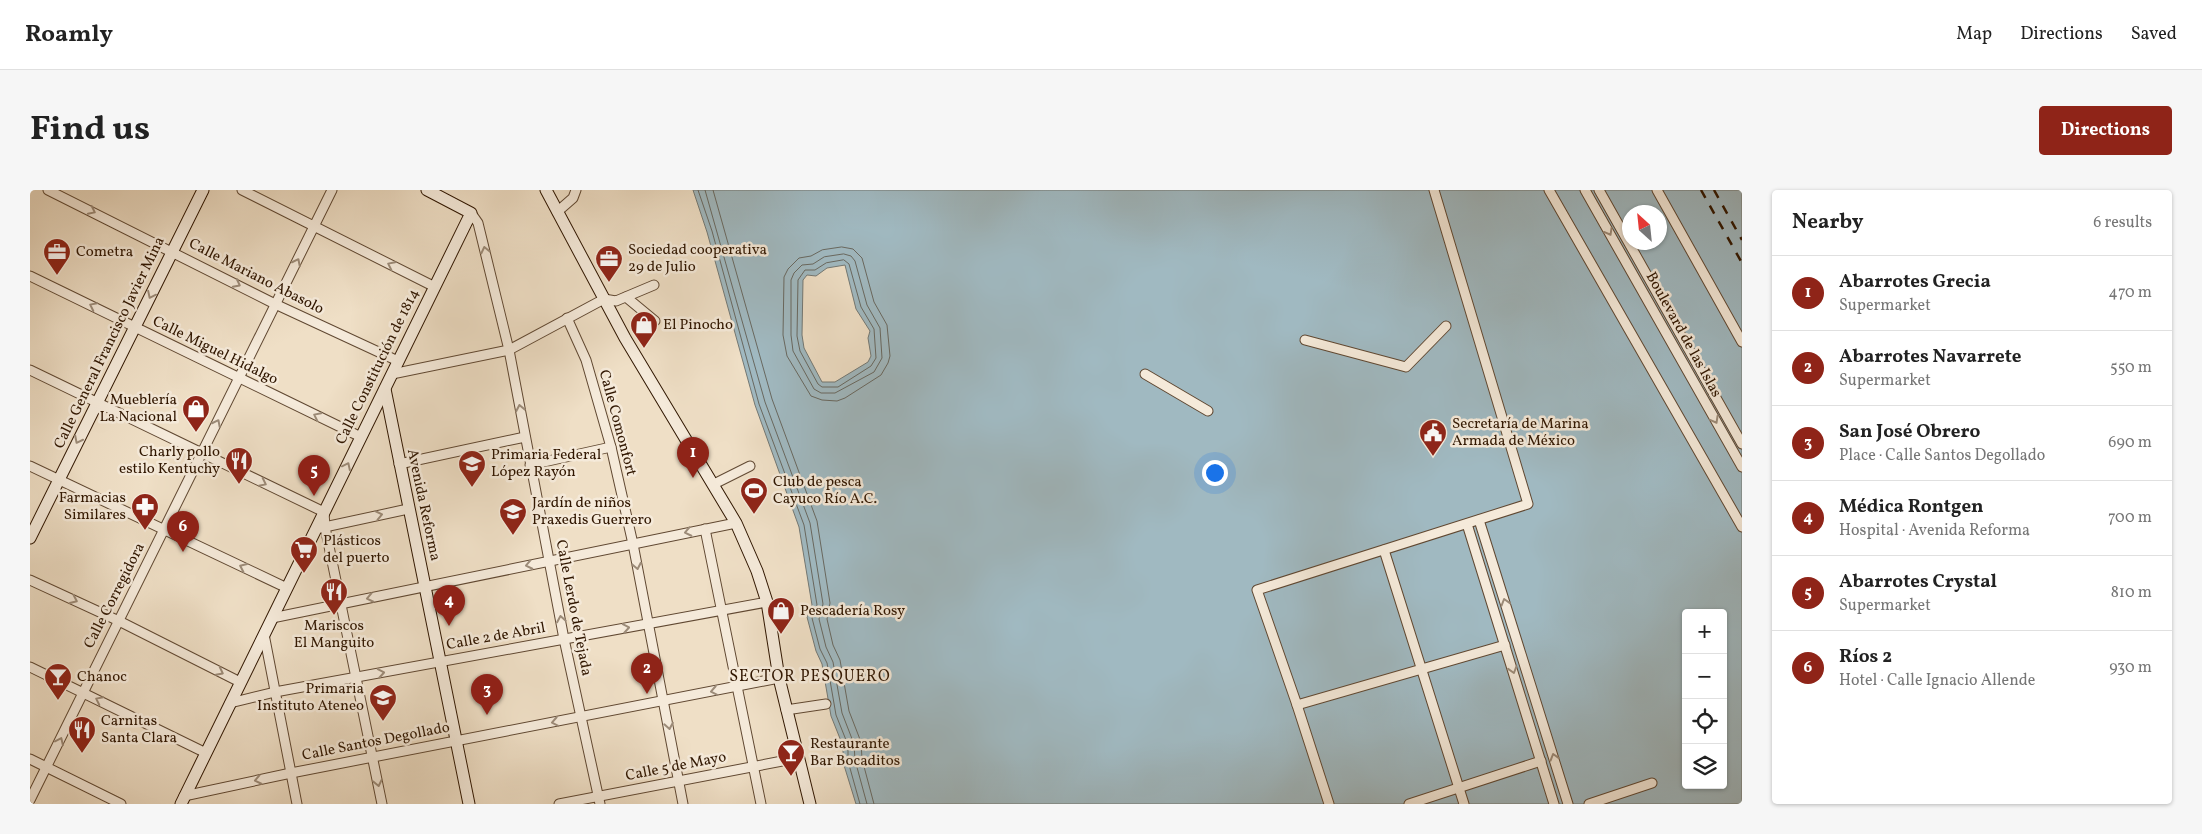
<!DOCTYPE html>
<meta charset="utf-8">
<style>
body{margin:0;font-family:Vollkorn,serif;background:#f6f6f6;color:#222}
.controls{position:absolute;right:15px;bottom:15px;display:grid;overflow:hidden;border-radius:5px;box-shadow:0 1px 4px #0004}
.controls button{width:45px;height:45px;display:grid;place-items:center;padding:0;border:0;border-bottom:1px solid #e0e0e0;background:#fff;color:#222;font:25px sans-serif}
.compass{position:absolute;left:1592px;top:15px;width:45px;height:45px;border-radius:50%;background:#fff;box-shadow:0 1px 4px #0004;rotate:333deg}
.you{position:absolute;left:1184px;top:282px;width:18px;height:18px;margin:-12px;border:4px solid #fff;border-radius:50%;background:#1a73e8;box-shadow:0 0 0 8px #1a73e833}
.badge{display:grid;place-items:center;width:32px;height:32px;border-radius:50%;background:#8f2418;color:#fff;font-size:16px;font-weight:700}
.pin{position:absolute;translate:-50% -41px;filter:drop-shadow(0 1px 2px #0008)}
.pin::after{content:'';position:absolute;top:26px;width:18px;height:15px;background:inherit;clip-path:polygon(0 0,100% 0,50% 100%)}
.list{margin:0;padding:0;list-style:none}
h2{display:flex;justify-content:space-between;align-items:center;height:65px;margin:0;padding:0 20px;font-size:21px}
h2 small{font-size:16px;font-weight:400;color:#767676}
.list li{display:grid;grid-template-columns:32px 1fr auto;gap:15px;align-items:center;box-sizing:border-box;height:75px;padding:0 20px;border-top:1px solid #e0e0e0}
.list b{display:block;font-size:19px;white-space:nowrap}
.list p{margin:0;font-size:16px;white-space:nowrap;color:#767676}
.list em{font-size:16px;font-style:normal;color:#767676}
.icon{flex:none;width:28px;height:28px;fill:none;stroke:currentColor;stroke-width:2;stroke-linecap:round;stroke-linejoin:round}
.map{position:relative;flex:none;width:1712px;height:614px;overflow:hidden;border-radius:5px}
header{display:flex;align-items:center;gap:30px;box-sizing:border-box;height:70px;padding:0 25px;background:#fff;border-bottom:1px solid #e0e0e0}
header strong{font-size:24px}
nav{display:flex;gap:28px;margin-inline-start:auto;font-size:18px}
.intro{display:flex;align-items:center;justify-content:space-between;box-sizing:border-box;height:120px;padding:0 30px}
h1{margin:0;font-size:35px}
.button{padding:12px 22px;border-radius:5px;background:#8f2418;color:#fff;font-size:18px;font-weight:700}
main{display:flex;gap:30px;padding:0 30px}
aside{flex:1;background:#fff;border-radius:5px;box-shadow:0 1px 4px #0004}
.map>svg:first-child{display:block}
</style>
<header>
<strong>Roamly</strong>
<nav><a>Map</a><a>Directions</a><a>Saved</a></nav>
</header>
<div class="intro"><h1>Find us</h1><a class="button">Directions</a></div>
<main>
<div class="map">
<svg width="1712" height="614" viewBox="0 0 1712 614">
<rect width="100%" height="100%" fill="#efdfc6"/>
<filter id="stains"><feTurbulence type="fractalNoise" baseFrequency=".004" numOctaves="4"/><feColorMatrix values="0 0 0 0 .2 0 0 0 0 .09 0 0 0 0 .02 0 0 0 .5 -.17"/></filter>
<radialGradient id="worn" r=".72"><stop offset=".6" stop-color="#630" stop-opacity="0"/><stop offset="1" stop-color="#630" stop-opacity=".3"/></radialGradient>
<path fill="#a0b9c1" stroke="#737874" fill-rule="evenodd" d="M663,0H1712V614H826L813,572V556L801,526L792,474L786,461L777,427L782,415L769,337L725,215L677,42ZM1600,22H1630V52H1600ZM815,75L826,119L840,141L838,148L841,166L838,172L805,192H792L774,158L772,145L773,90L777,85L786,86L797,78ZM1656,423H1693V595H1656Z"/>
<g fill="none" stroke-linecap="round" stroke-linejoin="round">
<g stroke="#686860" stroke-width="1">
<polyline points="668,0 682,41 729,214 774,335 787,415 782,428 790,459 797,473 806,525 818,555 818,571 830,614"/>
<polyline points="675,0 735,212 780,333 793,414 789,429 796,457 803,472 812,523 824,554 825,570 837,614"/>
<polyline points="683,0 742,209 787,331 800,413 797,429 803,455 810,470 819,521 831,552 832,569 844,614"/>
<polygon points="812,57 823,59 832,68 844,112 857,135 860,166 858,173 851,185 815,208 807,211 792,210 781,206 757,166 753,145 754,87 758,79 769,68 781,66 792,60"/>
<polygon points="814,64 821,66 825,71 837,115 850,138 852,168 844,182 805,203 791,203 784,199 763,161 761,145 761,90 764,83 772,75 783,74 794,67"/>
<polygon points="814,70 819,74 831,117 844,139 846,168 841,176 808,197 792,197 788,194 770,161 767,146 768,90 775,80 785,80 796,73"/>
</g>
<defs>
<g id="street">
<polyline points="18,0 245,114 368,171"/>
<polyline points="212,0 405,97"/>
<polyline points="1519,0 1712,337"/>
<polyline points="1555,0 1712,277"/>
<polyline points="1569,0 1712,254"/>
<polyline points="1627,0 1712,152"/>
<polyline points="527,22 543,8 546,0"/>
<polyline points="441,23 448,33 479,160 534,449 570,614"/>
<polyline points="0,86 331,247"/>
<polyline points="596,107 625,131"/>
<polyline points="537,128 556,170 581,257 603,354 653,614"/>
<polyline points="1275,150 1376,177 1416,136"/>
<polyline points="0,180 294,322 295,337 352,614"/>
<polyline points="362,184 479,160 574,109 586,111 624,95"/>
<polyline points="1115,184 1178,221"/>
<polyline points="369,274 495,247"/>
<polyline points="500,275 581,257"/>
<polyline points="0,276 257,398"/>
<polyline points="684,294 720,276"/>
<polyline points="1449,330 1538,614"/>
<polyline points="1437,334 1524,614"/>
<polyline points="290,338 378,319"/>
<polyline points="675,339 731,614"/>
<polyline points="1354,360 1434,614"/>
<polyline points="0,390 89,431 210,492"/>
<polyline points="242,428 706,333"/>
<polyline points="234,444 267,614"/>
<polyline points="0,477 176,563"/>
<polyline points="200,513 245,502 737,412"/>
<polyline points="1267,515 1475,455"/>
<polyline points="756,520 796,514"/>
<polyline points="0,569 91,614"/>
<polyline points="154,606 261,583 749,488"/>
<polyline points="0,610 302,0"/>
<polyline points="529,614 768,568"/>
<polyline points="1299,614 1267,515 1227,400 1498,314 1404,0"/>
<polyline points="1379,614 1511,571"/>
<polyline points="1559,614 1622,593"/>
</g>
<g id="secondary">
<polyline points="516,0 595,148 706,333 727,381 737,412 749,488 780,614"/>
<polyline points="355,199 439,614"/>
<polyline points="0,348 173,0"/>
<polyline points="151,614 441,23 397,0"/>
</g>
</defs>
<use href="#street" stroke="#604832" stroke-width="11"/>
<use href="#secondary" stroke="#301600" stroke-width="13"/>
<use href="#street" stroke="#f5eada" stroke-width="9"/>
<use href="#secondary" stroke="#f5eada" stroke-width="11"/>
<g stroke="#301600" stroke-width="2.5" stroke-dasharray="9 9" stroke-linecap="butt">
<polyline points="1671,0 1712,73"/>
<polyline points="1684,0 1712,50"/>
</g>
</g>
<defs><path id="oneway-chevron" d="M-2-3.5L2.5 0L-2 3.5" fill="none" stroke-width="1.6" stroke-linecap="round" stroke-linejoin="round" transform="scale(1.25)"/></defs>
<g stroke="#9c8b78">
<use href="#oneway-chevron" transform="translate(62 21) rotate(26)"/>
<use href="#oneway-chevron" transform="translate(1579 42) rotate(61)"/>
<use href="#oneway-chevron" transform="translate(455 60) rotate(-103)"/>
<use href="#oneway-chevron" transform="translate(267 72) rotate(-63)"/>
<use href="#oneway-chevron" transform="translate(361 75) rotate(-154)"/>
<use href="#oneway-chevron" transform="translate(207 94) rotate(27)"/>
<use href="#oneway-chevron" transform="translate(121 105) rotate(116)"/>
<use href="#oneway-chevron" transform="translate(63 116) rotate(-154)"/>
<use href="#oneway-chevron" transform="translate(490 218) rotate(-101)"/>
<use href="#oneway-chevron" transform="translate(287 226) rotate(-154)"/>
<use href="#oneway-chevron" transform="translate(1685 230) rotate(61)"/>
<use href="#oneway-chevron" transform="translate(187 233) rotate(-63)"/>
<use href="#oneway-chevron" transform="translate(48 250) rotate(117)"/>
<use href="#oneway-chevron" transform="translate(317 276) rotate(-64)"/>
<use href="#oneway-chevron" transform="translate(233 293) rotate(26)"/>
<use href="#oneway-chevron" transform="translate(349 325) rotate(-12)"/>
<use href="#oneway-chevron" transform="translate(658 342) rotate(168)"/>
<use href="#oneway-chevron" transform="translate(499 375) rotate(168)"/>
<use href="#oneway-chevron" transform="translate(607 376) rotate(79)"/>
<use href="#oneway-chevron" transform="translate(213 377) rotate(-155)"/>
<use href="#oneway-chevron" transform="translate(340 408) rotate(168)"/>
<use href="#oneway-chevron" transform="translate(44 410) rotate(25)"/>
<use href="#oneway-chevron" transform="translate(1475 412) rotate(-107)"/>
<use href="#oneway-chevron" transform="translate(531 429) rotate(-100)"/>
<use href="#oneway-chevron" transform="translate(596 438) rotate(-10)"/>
<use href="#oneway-chevron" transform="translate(1483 480) rotate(73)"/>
<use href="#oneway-chevron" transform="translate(190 482) rotate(27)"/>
<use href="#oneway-chevron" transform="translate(351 483) rotate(-10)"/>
<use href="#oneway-chevron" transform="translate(684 501) rotate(169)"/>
<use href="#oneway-chevron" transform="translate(69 510) rotate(-154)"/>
<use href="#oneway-chevron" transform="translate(525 532) rotate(169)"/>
<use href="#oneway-chevron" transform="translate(639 536) rotate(80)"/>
<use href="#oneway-chevron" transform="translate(30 551) rotate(-65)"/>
<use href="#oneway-chevron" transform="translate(1524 567) rotate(-107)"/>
<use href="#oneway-chevron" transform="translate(228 590) rotate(168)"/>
<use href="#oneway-chevron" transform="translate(348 593) rotate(78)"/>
</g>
<defs>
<symbol id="office-pin" viewBox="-11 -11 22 30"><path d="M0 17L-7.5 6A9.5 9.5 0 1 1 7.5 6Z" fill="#8f2418" stroke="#f5eada"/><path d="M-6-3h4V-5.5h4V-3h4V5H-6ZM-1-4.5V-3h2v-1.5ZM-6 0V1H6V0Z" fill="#fff"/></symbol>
<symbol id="shop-pin" viewBox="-11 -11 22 30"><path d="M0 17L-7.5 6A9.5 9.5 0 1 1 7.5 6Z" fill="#8f2418" stroke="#f5eada"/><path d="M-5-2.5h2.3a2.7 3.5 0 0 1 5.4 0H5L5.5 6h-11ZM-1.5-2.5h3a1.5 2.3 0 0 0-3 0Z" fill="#fff"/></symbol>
<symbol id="civic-pin" viewBox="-11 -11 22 30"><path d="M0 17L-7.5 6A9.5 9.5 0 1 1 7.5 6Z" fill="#8f2418" stroke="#f5eada"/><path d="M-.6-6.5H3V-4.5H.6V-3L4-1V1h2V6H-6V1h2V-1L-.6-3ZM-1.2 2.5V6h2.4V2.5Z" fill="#fff"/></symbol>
<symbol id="restaurant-pin" viewBox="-11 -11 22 30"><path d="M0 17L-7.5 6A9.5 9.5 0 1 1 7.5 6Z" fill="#8f2418" stroke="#f5eada"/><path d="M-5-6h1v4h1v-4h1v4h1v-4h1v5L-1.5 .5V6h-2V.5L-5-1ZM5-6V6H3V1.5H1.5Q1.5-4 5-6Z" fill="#fff"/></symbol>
<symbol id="school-pin" viewBox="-11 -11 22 30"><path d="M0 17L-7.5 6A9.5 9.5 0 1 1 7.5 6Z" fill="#8f2418" stroke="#f5eada"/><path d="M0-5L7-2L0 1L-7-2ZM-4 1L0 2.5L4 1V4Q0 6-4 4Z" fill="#fff"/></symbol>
<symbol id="stadium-pin" viewBox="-11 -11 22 30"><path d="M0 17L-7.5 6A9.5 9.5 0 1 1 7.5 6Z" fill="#8f2418" stroke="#f5eada"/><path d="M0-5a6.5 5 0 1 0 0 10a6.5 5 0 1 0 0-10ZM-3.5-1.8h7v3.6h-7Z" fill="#fff"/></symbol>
<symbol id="pharmacy-pin" viewBox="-11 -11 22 30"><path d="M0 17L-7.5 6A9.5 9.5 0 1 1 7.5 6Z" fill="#8f2418" stroke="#f5eada"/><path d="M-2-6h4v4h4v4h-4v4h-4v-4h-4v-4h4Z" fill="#fff"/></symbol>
<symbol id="supermarket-pin" viewBox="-11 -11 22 30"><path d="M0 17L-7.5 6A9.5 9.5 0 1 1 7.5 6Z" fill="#8f2418" stroke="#f5eada"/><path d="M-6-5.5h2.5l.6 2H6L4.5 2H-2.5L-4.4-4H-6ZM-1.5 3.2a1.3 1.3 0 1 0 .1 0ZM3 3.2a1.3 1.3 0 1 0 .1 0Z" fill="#fff"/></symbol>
<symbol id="bar-pin" viewBox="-11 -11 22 30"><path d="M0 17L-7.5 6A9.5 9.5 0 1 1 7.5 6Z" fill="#8f2418" stroke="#f5eada"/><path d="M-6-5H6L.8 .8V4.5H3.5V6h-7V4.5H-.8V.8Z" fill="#fff"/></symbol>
</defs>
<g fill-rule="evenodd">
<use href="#office-pin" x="11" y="46" width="32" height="43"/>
<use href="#office-pin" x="563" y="53" width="32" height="43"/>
<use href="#shop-pin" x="598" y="119" width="32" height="43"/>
<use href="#shop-pin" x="150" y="203" width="32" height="43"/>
<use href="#civic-pin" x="1387" y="227" width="32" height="43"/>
<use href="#restaurant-pin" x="193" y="255" width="32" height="43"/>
<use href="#school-pin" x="426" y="258" width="32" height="43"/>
<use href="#stadium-pin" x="708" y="285" width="32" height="43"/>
<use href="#pharmacy-pin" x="99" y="301" width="32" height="43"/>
<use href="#school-pin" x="467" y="306" width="32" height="43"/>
<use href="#supermarket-pin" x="258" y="344" width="32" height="43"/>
<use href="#restaurant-pin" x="288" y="386" width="32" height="43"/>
<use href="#shop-pin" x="735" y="405" width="32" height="43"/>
<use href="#bar-pin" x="12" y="471" width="32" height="43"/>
<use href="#school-pin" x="337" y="492" width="32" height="43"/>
<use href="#restaurant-pin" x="36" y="524" width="32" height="43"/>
<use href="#bar-pin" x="745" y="547" width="32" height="43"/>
</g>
<g text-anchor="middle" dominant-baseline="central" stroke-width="5" stroke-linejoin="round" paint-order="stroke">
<g font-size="15" fill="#301600" stroke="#f5eada" text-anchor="start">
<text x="598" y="60">Sociedad cooperativa<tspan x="598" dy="17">29 de Julio</tspan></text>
<text x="46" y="62">Cometra</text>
<text x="633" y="135">El Pinocho</text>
<text x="147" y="210" text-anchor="end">Mueblería<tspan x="147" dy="17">La Nacional</tspan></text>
<text x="1422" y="234">Secretaría de Marina<tspan x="1422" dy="17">Armada de México</tspan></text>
<text x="190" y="262" text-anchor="end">Charly pollo<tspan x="190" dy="17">estilo Kentuchy</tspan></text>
<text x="461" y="265">Primaria Federal<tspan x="461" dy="17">López Rayón</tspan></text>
<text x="743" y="292">Club de pesca<tspan x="743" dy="17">Cayuco Río A.C.</tspan></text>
<text x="96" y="308" text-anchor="end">Farmacias<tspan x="96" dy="17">Similares</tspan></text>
<text x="502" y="313">Jardín de niños<tspan x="502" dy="17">Praxedis Guerrero</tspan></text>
<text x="293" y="351">Plásticos<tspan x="293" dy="17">del puerto</tspan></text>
<text x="770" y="421">Pescadería Rosy</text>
<text x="304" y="436" text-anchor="middle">Mariscos<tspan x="304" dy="17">El Manguito</tspan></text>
<text x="47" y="487">Chanoc</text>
<text x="334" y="499" text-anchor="end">Primaria<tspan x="334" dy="17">Instituto Ateneo</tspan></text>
<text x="71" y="531">Carnitas<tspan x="71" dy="17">Santa Clara</tspan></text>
<text x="780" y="554">Restaurante<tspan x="780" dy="17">Bar Bocaditos</tspan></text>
</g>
<g font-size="15" fill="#301600" stroke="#f5eada">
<text transform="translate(226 87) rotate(27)">Calle Mariano Abasolo</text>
<text transform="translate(1653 145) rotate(61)">Boulevard de las Islas</text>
<text transform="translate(80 153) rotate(-64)">Calle General Francisco Javier Mina</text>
<text transform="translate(185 161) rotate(26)">Calle Miguel Hidalgo</text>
<text transform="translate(348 177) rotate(-64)">Calle Constitución de 1814</text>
<text transform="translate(587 233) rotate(75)">Calle Comonfort</text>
<text transform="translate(393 315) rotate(78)">Avenida Reforma</text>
<text transform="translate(85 406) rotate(-63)">Calle Corregidora</text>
<text transform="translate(543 418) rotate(79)">Calle Lerdo de Tejada</text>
<text transform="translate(466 447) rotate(-10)">Calle 2 de Abril</text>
<text transform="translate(346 552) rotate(-11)">Calle Santos Degollado</text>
<text transform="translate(646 577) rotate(-11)">Calle 5 de Mayo</text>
</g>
<g font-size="16" letter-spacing="1" fill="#301600" stroke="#f5eada">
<text x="780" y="487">SECTOR PESQUERO</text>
</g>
</g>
<rect width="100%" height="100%" filter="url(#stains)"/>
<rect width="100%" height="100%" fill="url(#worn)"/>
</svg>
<div class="controls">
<button>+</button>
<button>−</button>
<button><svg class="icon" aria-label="locate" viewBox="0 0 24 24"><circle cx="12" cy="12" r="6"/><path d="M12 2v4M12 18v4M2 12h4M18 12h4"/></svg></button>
<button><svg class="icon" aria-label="layers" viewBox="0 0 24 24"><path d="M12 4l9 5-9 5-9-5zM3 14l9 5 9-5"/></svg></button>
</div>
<svg class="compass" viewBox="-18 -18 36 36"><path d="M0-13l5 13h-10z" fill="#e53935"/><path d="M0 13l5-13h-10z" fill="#767676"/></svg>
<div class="you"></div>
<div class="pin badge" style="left:663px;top:288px">1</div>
<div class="pin badge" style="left:617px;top:504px">2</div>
<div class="pin badge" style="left:457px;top:525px">3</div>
<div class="pin badge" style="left:419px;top:436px">4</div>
<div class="pin badge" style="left:284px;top:306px">5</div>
<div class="pin badge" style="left:153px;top:362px">6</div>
</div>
<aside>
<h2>Nearby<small>6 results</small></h2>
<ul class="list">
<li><span class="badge">1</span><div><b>Abarrotes Grecia</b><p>Supermarket</p></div><em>470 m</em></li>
<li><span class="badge">2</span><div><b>Abarrotes Navarrete</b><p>Supermarket</p></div><em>550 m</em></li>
<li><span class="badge">3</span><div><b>San José Obrero</b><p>Place · Calle Santos Degollado</p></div><em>690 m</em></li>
<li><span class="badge">4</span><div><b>Médica Rontgen</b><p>Hospital · Avenida Reforma</p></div><em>700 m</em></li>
<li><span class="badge">5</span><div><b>Abarrotes Crystal</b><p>Supermarket</p></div><em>810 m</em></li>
<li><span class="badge">6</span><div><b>Ríos 2</b><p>Hotel · Calle Ignacio Allende</p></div><em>930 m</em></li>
</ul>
</aside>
</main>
